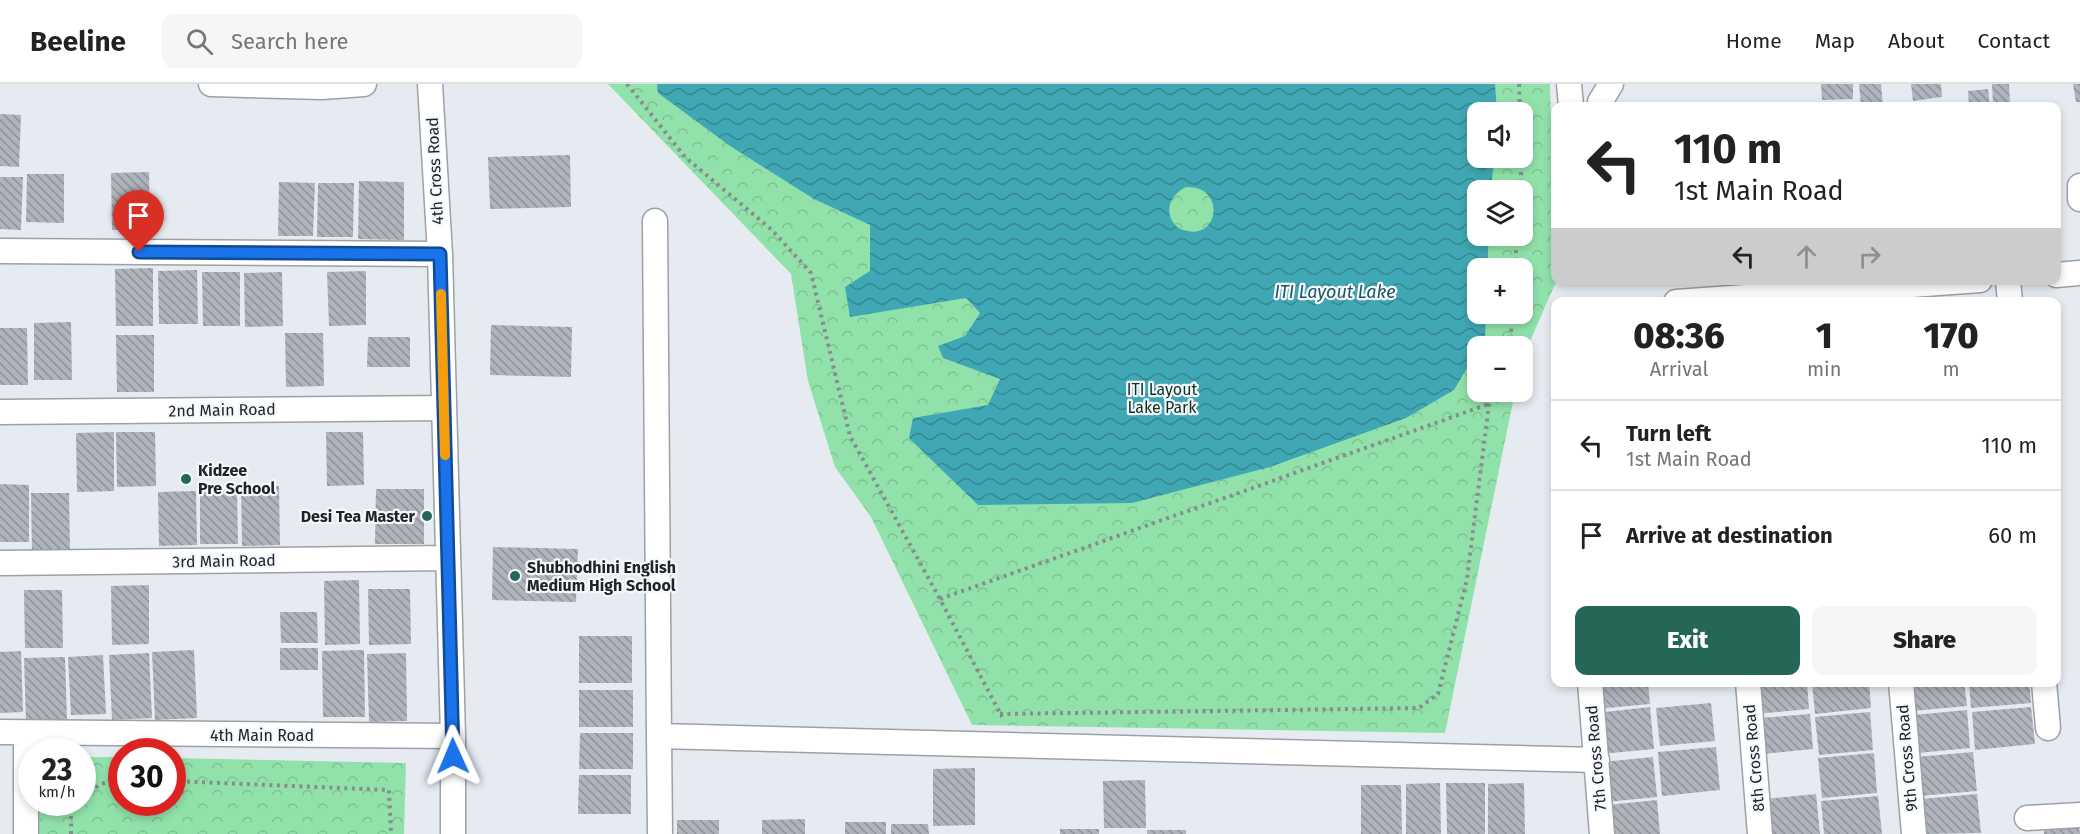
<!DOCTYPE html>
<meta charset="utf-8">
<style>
:root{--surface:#fff;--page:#f6f6f6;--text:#222;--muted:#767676;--line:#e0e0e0;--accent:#256757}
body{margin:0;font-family:"Fira Sans",sans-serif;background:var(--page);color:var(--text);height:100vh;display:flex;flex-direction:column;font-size:22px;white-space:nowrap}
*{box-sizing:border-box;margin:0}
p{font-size:20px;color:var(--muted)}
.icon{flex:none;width:33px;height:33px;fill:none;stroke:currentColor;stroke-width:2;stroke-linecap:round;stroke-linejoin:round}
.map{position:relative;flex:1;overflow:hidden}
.drawer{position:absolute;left:1551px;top:213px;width:510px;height:390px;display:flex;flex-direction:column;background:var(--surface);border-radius:12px;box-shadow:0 3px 9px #0003}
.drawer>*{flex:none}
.guide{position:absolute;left:1551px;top:18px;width:510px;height:183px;border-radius:12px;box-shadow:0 3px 9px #0003;background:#fff;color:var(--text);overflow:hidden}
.tools{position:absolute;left:1467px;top:18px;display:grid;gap:12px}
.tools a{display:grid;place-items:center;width:66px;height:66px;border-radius:12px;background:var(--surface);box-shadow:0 3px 9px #0003;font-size:30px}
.speed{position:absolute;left:18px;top:654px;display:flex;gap:12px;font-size:30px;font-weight:700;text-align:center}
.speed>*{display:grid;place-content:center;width:78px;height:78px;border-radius:50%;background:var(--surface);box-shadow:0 3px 9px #0003;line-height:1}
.speed small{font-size:15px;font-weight:400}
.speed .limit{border:9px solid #d22;background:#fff;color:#111}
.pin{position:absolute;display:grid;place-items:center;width:51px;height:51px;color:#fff;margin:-62px -26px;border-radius:50% 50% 50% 0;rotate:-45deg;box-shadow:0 0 6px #0007}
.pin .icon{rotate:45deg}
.me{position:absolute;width:66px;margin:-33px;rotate:359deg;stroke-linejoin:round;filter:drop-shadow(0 0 4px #0008)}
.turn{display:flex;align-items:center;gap:21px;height:126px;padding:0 24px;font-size:27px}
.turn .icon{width:78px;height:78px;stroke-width:2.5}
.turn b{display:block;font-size:42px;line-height:51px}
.lanes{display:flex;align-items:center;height:57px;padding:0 24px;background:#0003;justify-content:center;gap:30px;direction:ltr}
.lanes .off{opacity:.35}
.eta{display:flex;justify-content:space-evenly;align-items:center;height:102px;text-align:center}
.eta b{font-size:36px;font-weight:800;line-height:42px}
.cta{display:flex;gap:12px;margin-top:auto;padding:12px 24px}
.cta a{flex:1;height:69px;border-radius:12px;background:var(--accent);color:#fff;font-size:24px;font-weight:800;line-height:69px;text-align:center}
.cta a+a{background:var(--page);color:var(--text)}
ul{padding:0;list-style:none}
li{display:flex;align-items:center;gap:18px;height:90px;padding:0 24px;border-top:2px solid var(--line)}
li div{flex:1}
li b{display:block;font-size:22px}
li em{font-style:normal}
header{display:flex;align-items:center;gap:36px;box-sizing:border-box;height:84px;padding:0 30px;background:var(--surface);border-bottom:2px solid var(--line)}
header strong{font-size:28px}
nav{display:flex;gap:33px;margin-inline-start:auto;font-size:21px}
.search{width:420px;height:54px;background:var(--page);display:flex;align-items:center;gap:15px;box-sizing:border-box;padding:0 21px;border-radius:12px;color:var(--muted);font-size:22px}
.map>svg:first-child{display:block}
</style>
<header>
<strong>Beeline</strong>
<div class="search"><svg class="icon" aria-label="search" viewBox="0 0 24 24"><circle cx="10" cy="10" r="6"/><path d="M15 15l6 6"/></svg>Search here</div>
<nav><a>Home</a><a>Map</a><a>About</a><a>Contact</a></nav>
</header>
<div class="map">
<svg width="2080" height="750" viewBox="0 0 2080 750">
<defs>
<pattern id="park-crowns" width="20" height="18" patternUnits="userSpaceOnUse" patternTransform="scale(1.5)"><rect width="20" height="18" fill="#91e2aa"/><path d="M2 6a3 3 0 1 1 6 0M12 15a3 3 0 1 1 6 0" fill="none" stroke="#7dc292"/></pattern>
<pattern id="water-waves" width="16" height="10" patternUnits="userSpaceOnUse" patternTransform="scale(1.5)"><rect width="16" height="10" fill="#40a8b4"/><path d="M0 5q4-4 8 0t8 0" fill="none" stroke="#358892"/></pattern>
<pattern id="building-back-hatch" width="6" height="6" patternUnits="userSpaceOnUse" patternTransform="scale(1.5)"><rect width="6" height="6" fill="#afb3bb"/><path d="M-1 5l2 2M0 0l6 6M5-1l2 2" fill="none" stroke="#8e9198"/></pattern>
</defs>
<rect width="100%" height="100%" fill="#e6ebf2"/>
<path fill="url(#park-crowns)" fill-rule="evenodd" d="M608 0H1550L1556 198 1523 273 1522 262H1478V308H1515L1445 649 972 641 871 433 835 383 808 297 791 190ZM1478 28H1522V74H1478ZM1478 106H1522V152H1478ZM1478 184H1522V230H1478Z
M83 673H121L122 718H172L173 674 406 679 404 750H38V719L82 718Z"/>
<path fill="url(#water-waves)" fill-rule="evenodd" d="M657 0H1495L1497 28H1478V74H1494L1491 106H1478V152H1489L1487 184H1478V230H1486L1485 254 1480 262H1478L1477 267 1454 306 1406 334 1270 383 1132 419 978 421 909 354 913 334 988 321 1000 295 943 274 938 262 965 252 980 229 966 214 850 233 845 203 870 187V141L814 115 730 62 658 9ZM1186 103C1225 101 1220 154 1188 147 1183 146 1179 145 1175 141 1163 127 1171 110 1186 103Z"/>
<path fill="url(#building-back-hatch)" d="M1821 0H1853V15L1822 16Z
M1859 0H1881L1883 22H1861Z
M1911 0H1941L1942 13 1913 17Z
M1992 0H2009L2010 20 1993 21Z
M2073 0H2080V18H2076Z
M1988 5 1990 22H1969L1968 7Z
M0 30 21 31 19 83 0 82Z
M570 71 571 123 490 125 488 73Z
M149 88 150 146H112L111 89Z
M27 90H64V139L26 138Z
M0 93H23L21 146 0 145Z
M359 97 404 98V156L358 155Z
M279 98 315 99 313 152H278Z
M318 99H354L353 153H317Z
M153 184V242H116L115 185Z
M197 186 198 240H159L158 187Z
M366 187V241L329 242 327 188Z
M202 188H240V242H203Z
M282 188 283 242 245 243 244 189Z
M71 238 72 296H34V239Z
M491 241 572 243 571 293 490 291Z
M0 244H27L28 301H0Z
M285 249H323L324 302 286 303Z
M116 251H154V308H117Z
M368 253H410V283H367Z
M114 348V407L77 408 76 349Z
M116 348H155L156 402 117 403Z
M326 348H363L364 401 327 402Z
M0 400 29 401V458H0Z
M279 402 280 461 242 462 241 403Z
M376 405H424V460H375Z
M200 406H237L238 460H200Z
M196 407 197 461 159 462 158 408Z
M31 409H69L70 468H32Z
M493 463 578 465 576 518 492 516Z
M359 496 360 560 325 561 324 497Z
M149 501V560L112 561 111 502Z
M368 505H410L411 560 369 561Z
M24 506H62L63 564H25Z
M280 528H317L318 559H281Z
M579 552H632V599H579Z
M280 564H318V586H280Z
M194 566 197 634 155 636 152 568Z
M364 566 365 633H323L322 567Z
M21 567 23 628 0 629V568Z
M149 569 152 634 112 636 109 571Z
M406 569 407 637 369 638 367 570Z
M103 571 106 630 71 631 68 573Z
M65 573 67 636 26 637 24 574Z
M1594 598H1648L1650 620 1596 625Z
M1753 598H1807L1809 625 1756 630Z
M1812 598H1869L1871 624 1815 630Z
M1910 598H1964L1967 622 1913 627Z
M1969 598H2029L2031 619 1971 624Z
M579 606H633V643H579Z
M1711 619 1715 657 1660 662 1656 624Z
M1650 623 1654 665 1600 670 1596 629Z
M2031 623 2035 660 1975 666 1972 628Z
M1967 626 1970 664 1918 669 1914 631Z
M1870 628 1873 666 1819 671 1815 633Z
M1810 630 1813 665 1763 670 1760 634Z
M580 649H633V685H579Z
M1716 663 1720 706 1662 712 1658 668Z
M1973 668 1977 707 1920 712 1916 673Z
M1874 669 1877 709 1822 714 1818 674Z
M1653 673 1657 713 1606 718 1602 678Z
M975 684V741L933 742V685Z
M579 691H631V730H578Z
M1145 696 1146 744H1104L1103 697Z
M1440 699 1441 750H1406V700Z
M1446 699H1485V750H1447Z
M1524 699 1525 750H1488V700Z
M1361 701H1401L1402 750H1361Z
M1816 710 1820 750H1768L1764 715Z
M1977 710 1981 749 1924 750 1921 715Z
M1878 712 1882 750H1824L1821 717Z
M1657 716 1660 750H1610L1607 721Z
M805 735V750H762V736Z
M677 736H719V750H677Z
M845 738H886V750H845Z
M891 740H928L929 750H891Z
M2079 743 2080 750H2044V745Z
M1060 745H1099V750H1060Z
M1147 746H1186V750H1147Z"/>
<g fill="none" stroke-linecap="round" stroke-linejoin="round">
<defs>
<path id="street" d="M211 0 322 3 364 0
M430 0 440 170 453 652V750
M1569 0 1571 22
M1600 18 1611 0
M2080 102V115
M655 137 659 652
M0 167 440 170
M2056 191 2080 189
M2008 196 2010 218
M1676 218 1980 196
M0 328 444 324
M0 479 447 474
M1590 598 1602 750
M1748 598 1760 750
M1901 598 1914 750
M2044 598 2048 644
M0 648 453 652
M26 649V750
M2027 734 2080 731
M660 750 659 652 1597 676"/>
</defs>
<use href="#street" stroke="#9ca0a7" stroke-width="27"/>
<path stroke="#888c90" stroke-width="4" stroke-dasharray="3 4.5" stroke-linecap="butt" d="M627 0 685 73 772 146 811 189 850 352 940 515 1002 633
M1519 0 1520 28
M1520 106 1522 74
M1515 184 1517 152
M1507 262 1511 249 1512 230
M940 515 1489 320
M1000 630 1419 624 1438 610 1467 495 1489 320 1493 308
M172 697 389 706 391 750
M82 710 114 694 122 695
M71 750V718"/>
<use href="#street" stroke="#fff" stroke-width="24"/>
</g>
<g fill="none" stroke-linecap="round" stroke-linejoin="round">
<defs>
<path id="route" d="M139 168 440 170 453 672"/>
</defs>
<use href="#route" stroke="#114b97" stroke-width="15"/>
<use href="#route" stroke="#1a73e8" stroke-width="10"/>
<path stroke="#f59e0b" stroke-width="10" d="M441 210 445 371"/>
</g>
<g fill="#256757" stroke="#f4f8fe" stroke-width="2">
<circle cx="186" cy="395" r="6"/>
<circle cx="427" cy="432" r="6"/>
<circle cx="515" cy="492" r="6"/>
</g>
<g text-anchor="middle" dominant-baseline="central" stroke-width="4.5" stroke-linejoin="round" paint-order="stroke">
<g font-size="16" fill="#212325" stroke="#f4f8fe">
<text transform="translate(435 87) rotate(-93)">4th Cross Road</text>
<text transform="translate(222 326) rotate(-1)">2nd Main Road</text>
<text transform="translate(224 477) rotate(-1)">3rd Main Road</text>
<text x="262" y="651">4th Main Road</text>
<text transform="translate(1596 674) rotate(-95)">7th Cross Road</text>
<text transform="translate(1754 674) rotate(-95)">8th Cross Road</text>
<text transform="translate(1907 674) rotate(-95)">9th Cross Road</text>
</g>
<g font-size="16" fill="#0c321b" stroke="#f4f8fe">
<text x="1162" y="305">ITI Layout<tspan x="1162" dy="18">Lake Park</tspan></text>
</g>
<g font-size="16" font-weight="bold" fill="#212325" stroke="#f4f8fe" text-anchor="start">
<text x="198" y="386">Kidzee<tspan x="198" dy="18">Pre School</tspan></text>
<text x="415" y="432" text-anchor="end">Desi Tea Master</text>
<text x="527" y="483">Shubhodhini English<tspan x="527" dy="18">Medium High School</tspan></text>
</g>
<g font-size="18" font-style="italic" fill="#1c565d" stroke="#f4f8fe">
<text x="1335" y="208">ITI Layout Lake</text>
</g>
</g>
</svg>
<div class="tools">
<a><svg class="icon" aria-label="sound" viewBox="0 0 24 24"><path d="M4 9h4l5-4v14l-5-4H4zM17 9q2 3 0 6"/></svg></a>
<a><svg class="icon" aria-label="layers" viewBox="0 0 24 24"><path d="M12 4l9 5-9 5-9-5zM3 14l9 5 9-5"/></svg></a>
<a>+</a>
<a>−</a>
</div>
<div class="speed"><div>23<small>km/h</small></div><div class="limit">30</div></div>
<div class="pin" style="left:139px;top:168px;background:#d93025"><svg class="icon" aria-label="arrive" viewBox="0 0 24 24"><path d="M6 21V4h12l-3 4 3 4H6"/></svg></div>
<svg class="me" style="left:453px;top:672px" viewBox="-20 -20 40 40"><path d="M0-17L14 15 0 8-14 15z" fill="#1a73e8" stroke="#fff" stroke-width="4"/></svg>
<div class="guide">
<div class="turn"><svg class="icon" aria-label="left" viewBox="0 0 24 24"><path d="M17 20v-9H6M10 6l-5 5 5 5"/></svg><div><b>110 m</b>1st Main Road</div></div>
<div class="lanes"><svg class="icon" aria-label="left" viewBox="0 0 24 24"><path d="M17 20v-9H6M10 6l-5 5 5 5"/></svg><svg class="icon off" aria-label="ahead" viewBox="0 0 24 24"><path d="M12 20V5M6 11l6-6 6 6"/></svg><svg class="icon off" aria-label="right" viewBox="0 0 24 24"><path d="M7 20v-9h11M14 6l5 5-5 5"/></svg></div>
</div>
<section class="drawer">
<div class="eta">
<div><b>08:36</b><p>Arrival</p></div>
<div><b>1</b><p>min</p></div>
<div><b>170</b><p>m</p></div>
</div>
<ul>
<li><svg class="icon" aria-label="left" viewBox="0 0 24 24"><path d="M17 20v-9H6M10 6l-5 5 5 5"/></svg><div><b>Turn left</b><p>1st Main Road</p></div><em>110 m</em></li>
<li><svg class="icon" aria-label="arrive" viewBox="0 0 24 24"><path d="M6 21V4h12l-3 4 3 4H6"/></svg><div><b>Arrive at destination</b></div><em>60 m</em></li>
</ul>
<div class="cta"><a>Exit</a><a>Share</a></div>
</section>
</div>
